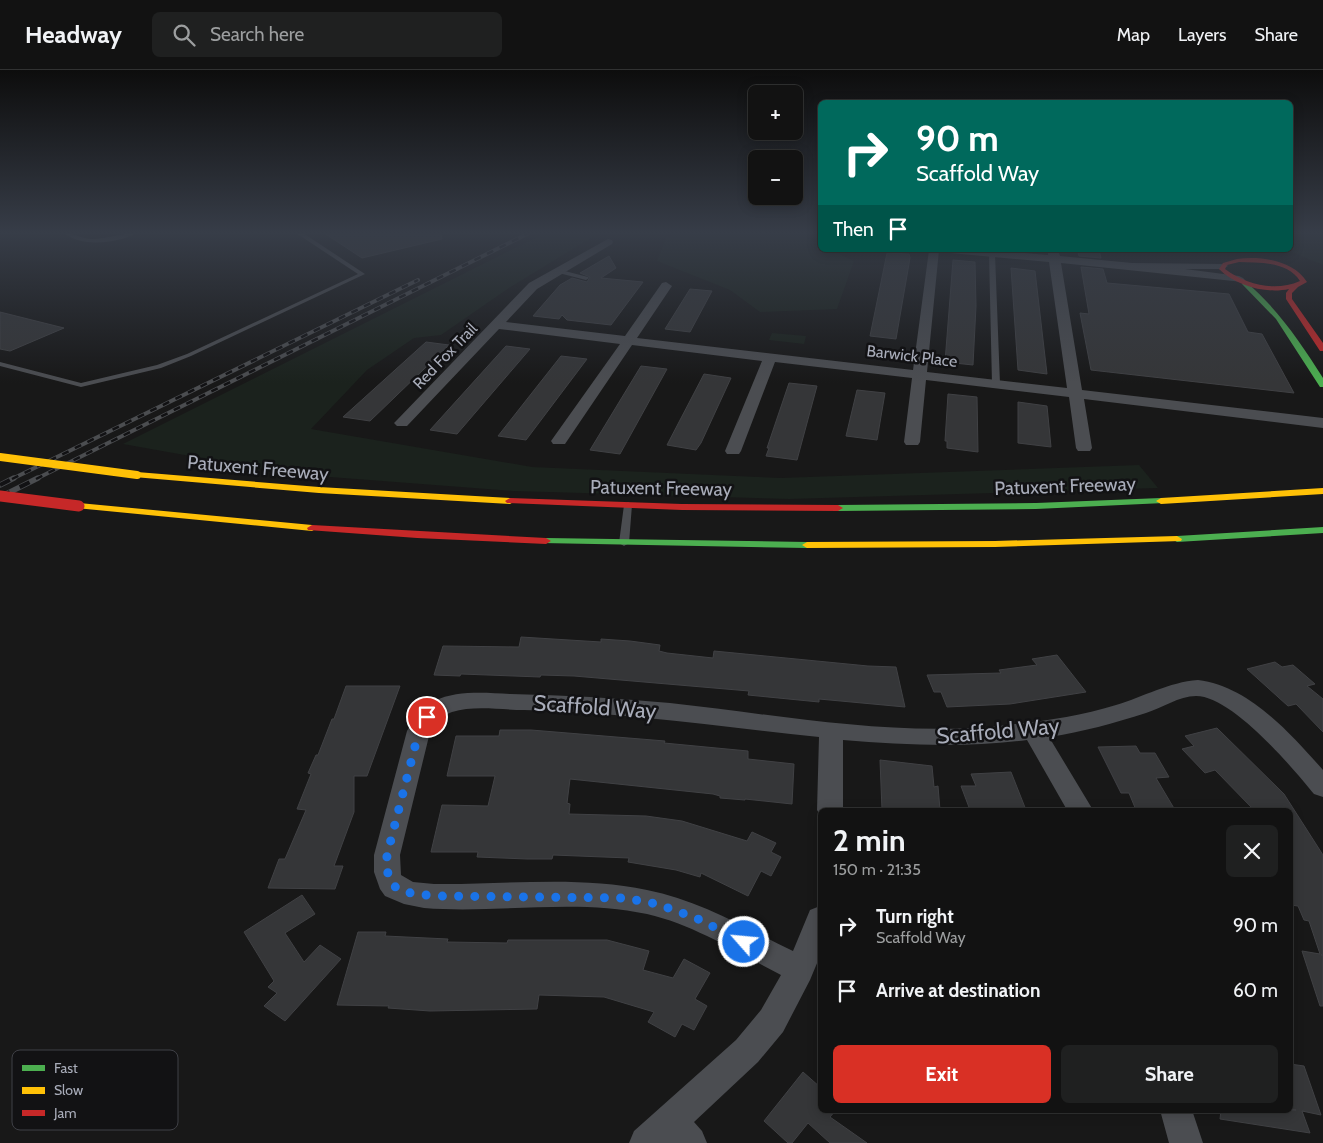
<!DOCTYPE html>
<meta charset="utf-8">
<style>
:root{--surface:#121212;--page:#1f2020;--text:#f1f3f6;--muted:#9c9e9f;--line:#313232;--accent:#d93025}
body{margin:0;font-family:Cabin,sans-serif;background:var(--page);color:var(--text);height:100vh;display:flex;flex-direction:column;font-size:19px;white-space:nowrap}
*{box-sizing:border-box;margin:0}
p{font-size:16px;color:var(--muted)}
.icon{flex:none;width:28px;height:28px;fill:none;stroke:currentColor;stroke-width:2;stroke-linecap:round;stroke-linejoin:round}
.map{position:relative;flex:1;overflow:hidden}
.panel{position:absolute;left:818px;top:738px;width:475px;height:305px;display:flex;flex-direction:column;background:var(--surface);border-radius:8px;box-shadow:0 2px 12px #0003,0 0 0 1px var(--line)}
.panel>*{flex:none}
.guide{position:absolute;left:818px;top:30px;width:475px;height:152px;border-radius:8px;box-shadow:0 2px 12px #0003,0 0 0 1px var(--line);background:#00695c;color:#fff;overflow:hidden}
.fabs{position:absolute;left:748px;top:15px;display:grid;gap:10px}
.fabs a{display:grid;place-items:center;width:55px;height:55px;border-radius:8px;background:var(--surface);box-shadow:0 2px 12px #0003,0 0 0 1px var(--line);font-size:25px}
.pin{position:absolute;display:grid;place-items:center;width:42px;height:42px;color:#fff;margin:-21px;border:2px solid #fff;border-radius:50%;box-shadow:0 1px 5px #0007}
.me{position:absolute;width:55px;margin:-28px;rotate:297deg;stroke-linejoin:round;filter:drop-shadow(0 0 4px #0008)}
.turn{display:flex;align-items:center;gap:18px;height:105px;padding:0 15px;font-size:22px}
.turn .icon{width:65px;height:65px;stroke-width:2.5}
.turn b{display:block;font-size:35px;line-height:42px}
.then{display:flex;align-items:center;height:48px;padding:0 15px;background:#0003;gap:10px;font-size:19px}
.round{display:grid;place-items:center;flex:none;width:52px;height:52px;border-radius:8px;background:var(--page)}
.summary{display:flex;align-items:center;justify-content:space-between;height:85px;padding:0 15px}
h1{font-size:30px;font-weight:800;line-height:38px}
.cta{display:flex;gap:10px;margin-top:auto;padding:10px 15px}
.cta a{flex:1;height:58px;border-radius:8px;background:var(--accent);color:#fff;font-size:20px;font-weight:800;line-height:58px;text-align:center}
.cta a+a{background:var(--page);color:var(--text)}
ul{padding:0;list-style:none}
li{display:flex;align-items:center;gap:15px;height:65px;padding:0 15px}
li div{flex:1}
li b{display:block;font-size:19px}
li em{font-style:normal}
header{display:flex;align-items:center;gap:30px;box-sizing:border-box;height:70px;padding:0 25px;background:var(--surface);border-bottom:1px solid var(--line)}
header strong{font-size:24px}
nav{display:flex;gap:28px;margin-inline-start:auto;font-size:18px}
.search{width:350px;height:45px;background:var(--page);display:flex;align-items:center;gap:12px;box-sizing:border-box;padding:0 18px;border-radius:8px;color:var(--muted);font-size:19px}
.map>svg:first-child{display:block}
</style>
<header>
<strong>Headway</strong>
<div class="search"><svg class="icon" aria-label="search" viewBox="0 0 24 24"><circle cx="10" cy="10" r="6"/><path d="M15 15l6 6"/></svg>Search here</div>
<nav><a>Map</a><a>Layers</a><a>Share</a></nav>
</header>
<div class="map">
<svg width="1323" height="1073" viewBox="0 0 1323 1073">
<rect width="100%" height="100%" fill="#181818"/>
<path fill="#1b221d" d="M545 163H599L509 218 441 265 414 268 367 300 311 359 532 397 781 408 1139 395 1158 418 789 429 513 421 291 404 123 374Z
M681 163H811L808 168 820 174V180H831L854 191 837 239 760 242 730 220 657 191 666 168Z
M1290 163H1323V195L1287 180H1290Z
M772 263 806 266 804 274 769 270Z"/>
<path fill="#353638" stroke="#404144" d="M324 163H441L442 169 362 188Z
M1077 180H1099L1101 188 1079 186Z
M887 183 909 184 910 188 896 269 870 266Z
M609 186 616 198 601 208 643 212 611 255 567 250 562 245 559 249 533 246 560 215 572 208 587 212 590 207 580 203Z
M953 190 975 192 976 236 973 295 945 292Z
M1081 197 1103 199 1107 213 1229 224 1248 262 1262 264 1294 323 1091 300 1080 243 1089 244Z
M1011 198 1035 201 1047 304 1018 300Z
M690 219 712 221 690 262 665 259Z
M0 242 64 258 10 281 0 279Z
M426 272 449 275 370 351 343 347Z
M506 276 530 279 457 364 430 360Z
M561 286 587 289 526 370 498 366Z
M641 296 667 299 620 384 590 380Z
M704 304 731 308 701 373 696 380 667 375Z
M789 313 817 316 797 390 766 386 769 378H767Z
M857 320 885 323 877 370 846 366Z
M948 324 977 327 978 382 947 378V371H945Z
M1018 332 1047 336 1051 377 1018 373Z
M521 567 601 572V569L630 571 660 575 659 581 667 583 713 588 714 581 868 596 896 597 905 637 819 629V632L748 625 749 621 574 606 541 605 540 607 461 604 460 606 434 605 443 576 519 577Z
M1057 585 1086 622 1010 634 947 637 941 622H934L927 605 1001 603 999 600 1037 595 1032 589Z
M1275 592 1282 597 1293 595 1315 614 1307 616 1323 629V662L1296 634 1288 636 1247 599Z
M346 616H400L367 706H354V742L334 796H343L335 819 268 818 279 789H285L306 740 297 739 311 704 308 703 316 685H318L332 649H334Z
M1217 658 1284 724 1323 785V884L1321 885H1323V936H1320L1302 881 1320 884 1309 851 1304 850 1298 836 1290 835V740H1254L1215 700 1205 703 1182 679 1194 676 1185 666Z
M500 660H531L665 671 664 673 748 681V689L794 694 792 734 745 729V730L720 728V726L713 724 570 709 567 733 570 734 569 744 646 746 682 751 747 771 752 762 776 773 771 782 781 787 771 806 761 801 748 826 701 803 700 807 676 800 628 792 629 788 553 785 552 789H527L477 787 478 782H431L442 735 488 736 495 706H447L456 666H499Z
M1136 676 1140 683H1155L1169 707 1156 708 1175 740H1136L1129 723H1121L1098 677Z
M880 690 932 696 934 717 938 716 940 740H882Z
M1011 702 1026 740H970L961 716H976L971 704Z
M302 825 315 844 285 863 304 892 320 875 341 889 285 951 264 936 277 923 268 917 274 911 244 862Z
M358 862H386L385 866 448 869 447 872 507 873 508 870H607L649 881 643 900 673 908 684 889 710 903 695 929 707 936 694 960 682 954 675 967 648 952 654 942 604 927 539 925 537 939 430 941 388 938 389 936 337 935Z
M1290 994 1304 996 1321 1045 1302 1041 1310 1063 1220 1049 1221 1040H1296L1290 1039Z
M803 1002 820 1017V1040H836L830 1047 867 1073H830L808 1053 792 1073H788L764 1051Z"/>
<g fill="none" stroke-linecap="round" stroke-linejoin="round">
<path fill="#4b4d51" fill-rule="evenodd" d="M64 163C74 163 82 169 92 169 107 169 121 163 137 163 118 173 82 178 64 163Z
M296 163H303L365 204 191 286 161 298 81 317 0 296V292L81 313 157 295 187 284 358 204Z
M992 182 995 184 1000 314 996 316 992 314 989 184Z
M557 199 588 207 589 208 586 210 555 202 554 201Z
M628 432 632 435 629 473 624 476 619 473 624 435Z"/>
<path fill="#4b4d51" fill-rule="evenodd" d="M608 169 612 170 613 172 612 174 537 219 506 252 625 266 662 213 666 212 672 216 637 268 913 300 929 180H939L927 302 1067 318 1049 192 950 183 945 180H988L1048 185V180H1058L1060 186 1132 193 1226 194 1228 196 1222 199H1185L1239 206 1243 208 1245 210 1243 212 1061 193 1082 320 1323 348V358L1084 329 1092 378 1090 381H1078L1076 378 1069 327 926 310 920 372 918 375H906L904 372 912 308 775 292 741 381 739 384H727L725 381 762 291 632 275 565 374H553L551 371 620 274 499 259 407 356H397L394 353 397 350 529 213Z
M1198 610C1249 616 1291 664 1323 700V727L1314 724C1292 697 1232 626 1196 626 1179 626 1162 638 1146 643 1114 653 1083 662 1049 667L1093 740H1067L1027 670C966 678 904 675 843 670V740H820V745L817 740 819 667C721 657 623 642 524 640 502 640 474 635 452 642 442 645 436 654 430 662L400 785 401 805 413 812 434 814C505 815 577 805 647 820 699 830 746 858 793 881L810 840 820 836V886L810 910 783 962 758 992 694 1052 702 1061 707 1073H629L634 1061 736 970 761 940 781 905C738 883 695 855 647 844 573 828 498 844 424 838L404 834 385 826 380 819 374 802V785L407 661C414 649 421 637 434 631 458 620 485 623 511 624 564 625 617 628 670 633 781 645 896 668 1008 655 1044 651 1081 646 1116 635 1143 627 1169 612 1198 610Z
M1160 1040H1192L1203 1073H1169Z"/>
<path fill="#4caf50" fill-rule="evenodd" d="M1242 212H1246C1278 239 1301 273 1323 308V317H1320L1276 249 1242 214Z
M1161 428 1164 429 1166 431 1164 433 1036 439 838 441 833 438 838 435 1036 433Z
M1323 457V463L1177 472 1172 469 1177 466Z
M546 468 807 472 812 475 807 478 542 473 541 471 542 469Z"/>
<path fill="#ffc107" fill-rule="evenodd" d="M137 402 319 417 510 428 515 431 510 434 319 423 134 407 132 405Z
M1323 418V424L1161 434 1156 431 1161 428Z
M79 433 312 455 317 458 312 461 76 438 74 436Z
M1177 466 1182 469 1181 471 995 477 807 478 802 475 807 472 995 471Z"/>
<path fill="#c62828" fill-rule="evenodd" d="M1237 189C1261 186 1293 190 1307 212L1298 217 1292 223V229L1323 273V281H1320L1286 229V223L1289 219C1266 224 1236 216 1219 199L1223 193ZM1239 192C1260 193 1288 191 1300 211 1275 222 1247 215 1225 199L1227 195Z
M510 428 682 434 838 435 843 438 838 441 682 440 507 433 505 431Z
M312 455 546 468 551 471 546 474 417 468 308 460 307 458Z"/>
<defs>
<path id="rail-far1" d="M12 409 418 210
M36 409 529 163"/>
<path id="rail" d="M0 415 14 408
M0 427 38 408"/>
</defs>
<use href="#rail-far1" stroke="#4b4d50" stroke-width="4"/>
<use href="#rail" stroke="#4b4d50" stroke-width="5.5"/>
<use href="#rail-far1" stroke="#121214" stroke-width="2.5" stroke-dasharray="7" stroke-linecap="butt"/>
<use href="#rail" stroke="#121214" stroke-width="4" stroke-dasharray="11" stroke-linecap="butt"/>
<path stroke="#ffc107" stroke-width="8" d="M0 387 137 405"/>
<path stroke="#c62828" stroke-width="11" d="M0 426 79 436"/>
</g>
<linearGradient id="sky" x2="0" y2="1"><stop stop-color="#0d0d0d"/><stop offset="0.52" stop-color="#373d48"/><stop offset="1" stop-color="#373d48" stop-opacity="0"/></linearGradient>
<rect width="1323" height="313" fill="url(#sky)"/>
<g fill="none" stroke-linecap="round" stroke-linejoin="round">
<path stroke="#1a73e8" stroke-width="9" stroke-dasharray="0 16.2" d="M427 647 419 661 387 785C385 824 402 822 435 826L624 828 657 834 696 848 744 872"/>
</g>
<g text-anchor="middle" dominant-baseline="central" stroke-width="5" stroke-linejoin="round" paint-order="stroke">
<g font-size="16" fill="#a8acb9" stroke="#121214">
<text transform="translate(445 286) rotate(-46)">Red Fox Trail</text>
<text transform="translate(912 286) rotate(7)">Barwick Place</text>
</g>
<g font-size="19" fill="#a8acb9" stroke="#121214">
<text transform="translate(258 398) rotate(5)">Patuxent Freeway</text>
<text transform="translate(1065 416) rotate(-2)">Patuxent Freeway</text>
<text transform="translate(661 418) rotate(1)">Patuxent Freeway</text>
</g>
<g font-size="22" fill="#a8acb9" stroke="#121214">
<text transform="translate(595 637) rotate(4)">Scaffold Way</text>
<text transform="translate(998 661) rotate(-5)">Scaffold Way</text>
</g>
</g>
<rect x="12" y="980" width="166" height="80" rx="8" fill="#121214" stroke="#3f4046" stroke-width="1"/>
<rect x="22" y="995" width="23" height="6" fill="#4caf50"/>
<rect x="22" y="1017" width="23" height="7" fill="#ffc107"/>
<rect x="22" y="1040" width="23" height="6" fill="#c62828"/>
<g font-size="14" fill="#a8acb9">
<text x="54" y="1003">Fast</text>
<text x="54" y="1025">Slow</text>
<text x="54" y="1048">Jam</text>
</g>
</svg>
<div class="fabs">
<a>+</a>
<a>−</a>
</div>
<div class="pin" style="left:427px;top:647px;background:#d93025"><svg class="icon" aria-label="arrive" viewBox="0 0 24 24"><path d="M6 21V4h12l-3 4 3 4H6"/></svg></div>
<svg class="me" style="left:744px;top:872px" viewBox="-20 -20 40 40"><circle r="17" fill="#1a73e8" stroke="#fff" stroke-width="3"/><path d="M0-11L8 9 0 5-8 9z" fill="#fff"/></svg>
<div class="guide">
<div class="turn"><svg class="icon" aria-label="right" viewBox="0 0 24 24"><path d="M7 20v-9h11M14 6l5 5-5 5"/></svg><div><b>90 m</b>Scaffold Way</div></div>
<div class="then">Then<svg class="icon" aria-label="arrive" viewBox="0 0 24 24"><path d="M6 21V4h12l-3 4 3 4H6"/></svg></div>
</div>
<section class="panel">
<div class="summary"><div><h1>2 min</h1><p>150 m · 21:35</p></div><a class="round"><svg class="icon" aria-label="close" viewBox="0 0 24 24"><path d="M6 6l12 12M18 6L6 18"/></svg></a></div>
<ul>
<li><svg class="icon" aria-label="right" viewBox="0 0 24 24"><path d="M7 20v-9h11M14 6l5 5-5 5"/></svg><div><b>Turn right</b><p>Scaffold Way</p></div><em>90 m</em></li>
<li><svg class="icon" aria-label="arrive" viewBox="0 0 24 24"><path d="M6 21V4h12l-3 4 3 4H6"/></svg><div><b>Arrive at destination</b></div><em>60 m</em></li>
</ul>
<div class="cta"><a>Exit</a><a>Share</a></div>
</section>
</div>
